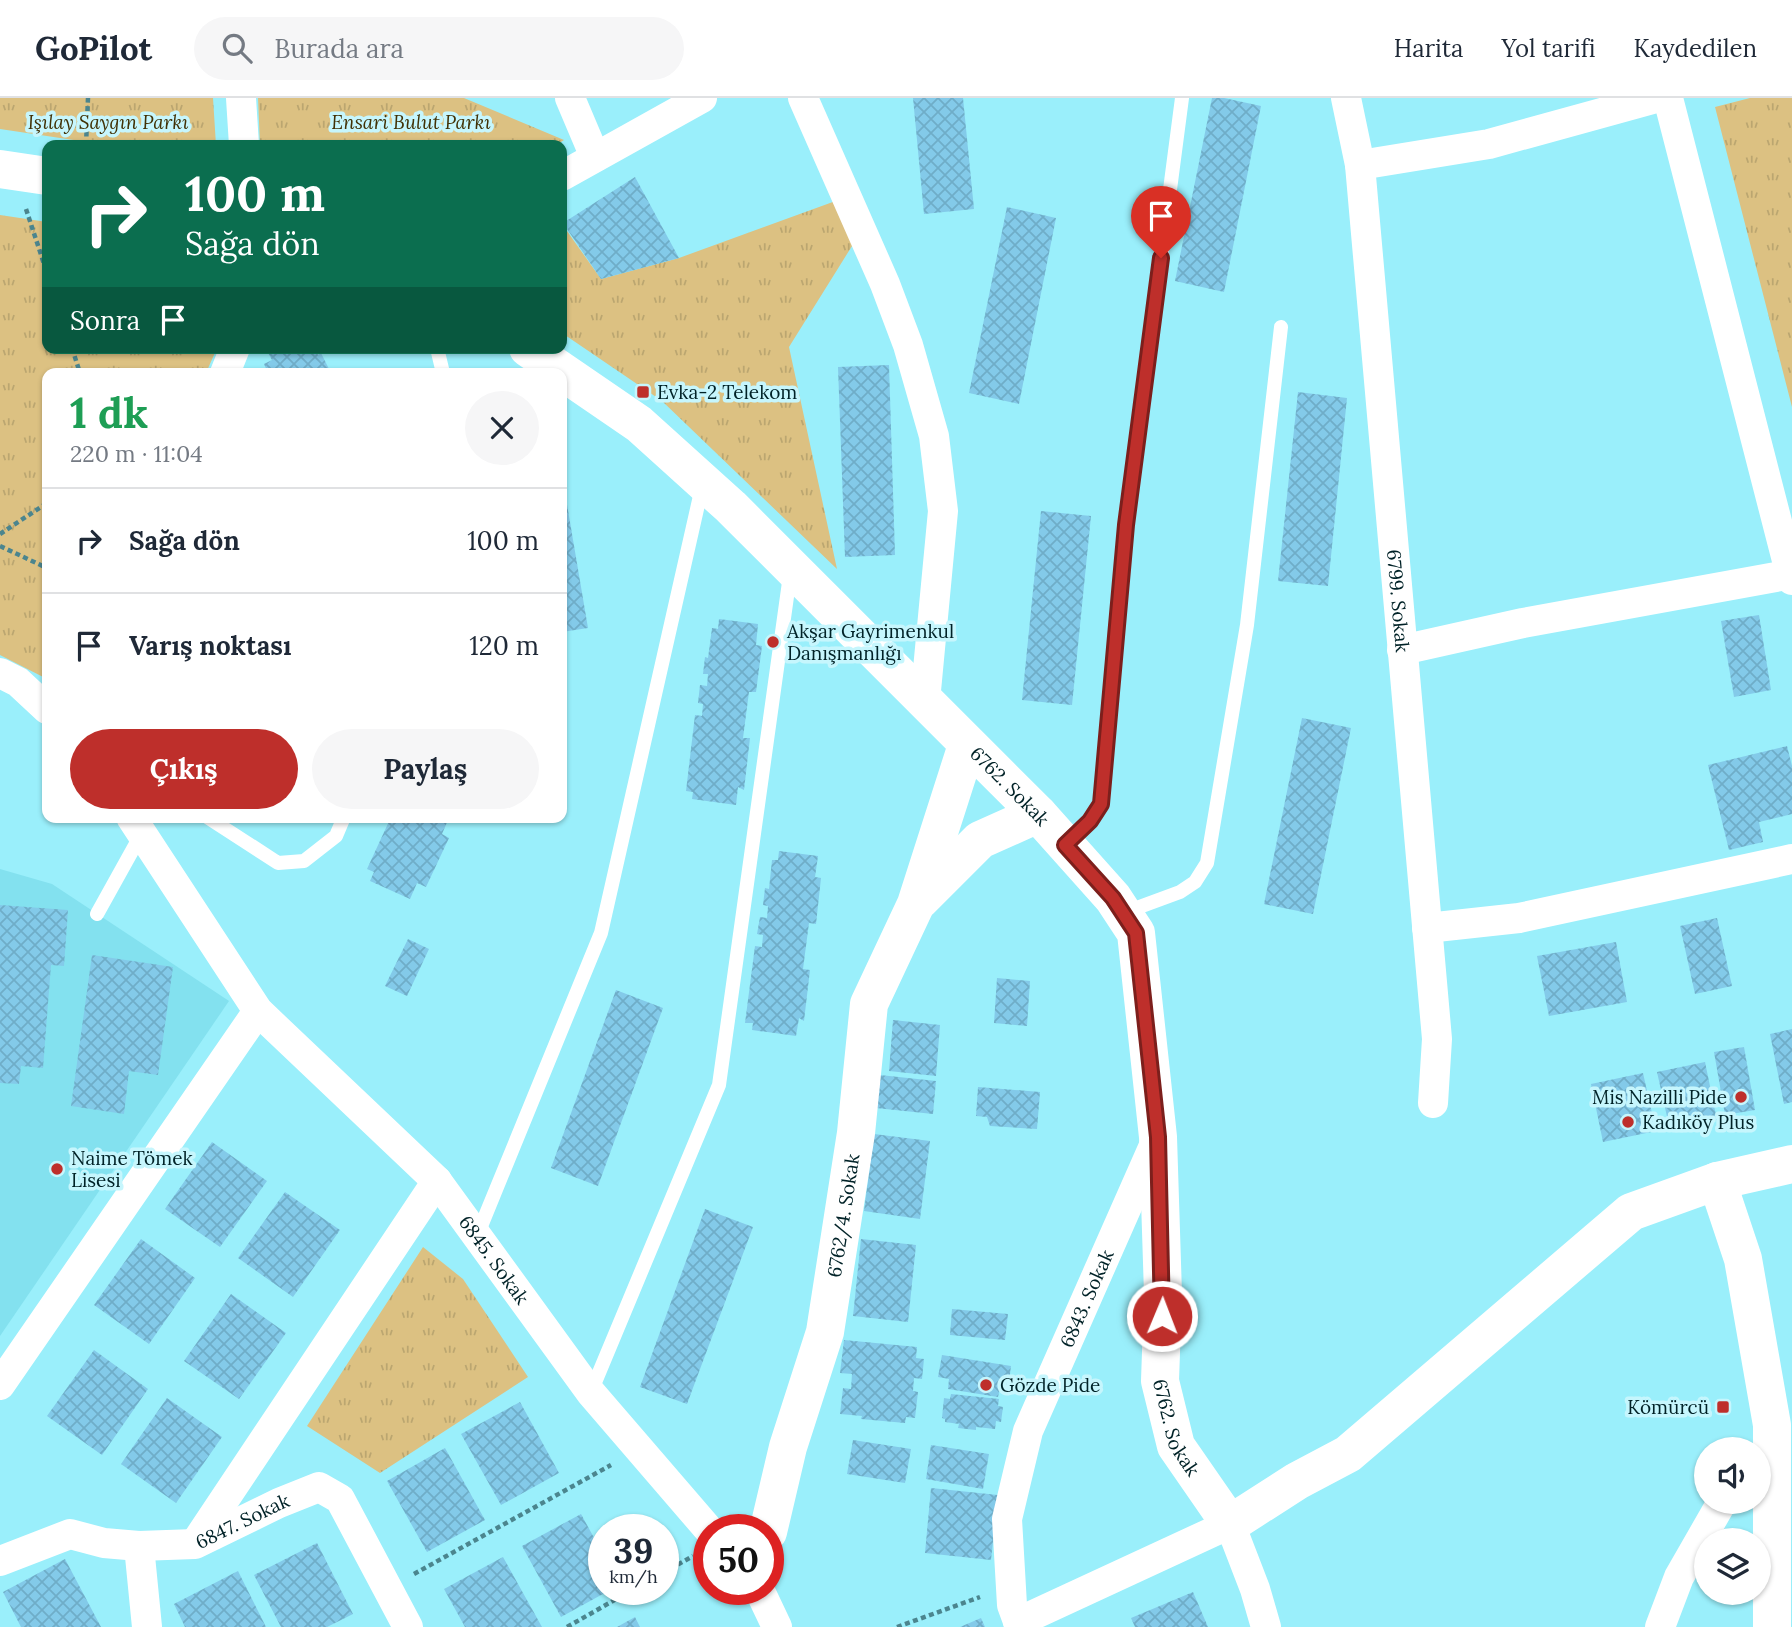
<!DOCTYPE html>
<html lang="tr">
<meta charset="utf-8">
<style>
:root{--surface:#fff;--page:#f6f6f7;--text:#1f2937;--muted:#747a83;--line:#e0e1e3;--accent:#be2f2b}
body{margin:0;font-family:Lora,serif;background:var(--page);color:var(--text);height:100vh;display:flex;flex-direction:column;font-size:26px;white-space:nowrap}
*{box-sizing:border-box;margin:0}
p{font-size:23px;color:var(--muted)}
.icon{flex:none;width:38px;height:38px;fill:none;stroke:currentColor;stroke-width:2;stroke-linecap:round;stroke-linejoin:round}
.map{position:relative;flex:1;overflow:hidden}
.drawer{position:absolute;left:42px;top:270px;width:525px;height:455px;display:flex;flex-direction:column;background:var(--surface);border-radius:14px;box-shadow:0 2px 5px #0004}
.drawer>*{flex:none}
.banner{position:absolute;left:42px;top:42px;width:525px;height:214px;border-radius:14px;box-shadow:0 2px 5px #0004;background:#0b6e4f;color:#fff;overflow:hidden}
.tools{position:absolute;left:1694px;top:1339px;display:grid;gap:14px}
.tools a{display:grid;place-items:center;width:77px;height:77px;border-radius:50%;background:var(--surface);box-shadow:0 2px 5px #0004;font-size:35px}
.speed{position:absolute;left:588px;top:1416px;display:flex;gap:14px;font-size:35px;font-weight:700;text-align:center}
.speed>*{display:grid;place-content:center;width:91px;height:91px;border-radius:50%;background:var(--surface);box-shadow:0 2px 5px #0004;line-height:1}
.speed small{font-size:18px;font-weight:400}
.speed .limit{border:10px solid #d22;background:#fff;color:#111}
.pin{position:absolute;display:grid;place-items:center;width:60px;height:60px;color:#fff;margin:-72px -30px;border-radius:50% 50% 50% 0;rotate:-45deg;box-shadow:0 0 7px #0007}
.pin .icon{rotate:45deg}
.me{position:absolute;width:77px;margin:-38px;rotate:1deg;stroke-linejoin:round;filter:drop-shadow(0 0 5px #0008)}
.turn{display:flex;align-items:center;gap:24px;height:147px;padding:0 28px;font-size:32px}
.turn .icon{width:91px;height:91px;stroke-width:2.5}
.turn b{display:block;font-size:49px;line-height:60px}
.then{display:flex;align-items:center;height:66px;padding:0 28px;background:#0003;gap:14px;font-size:26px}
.round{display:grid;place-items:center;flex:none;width:74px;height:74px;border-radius:37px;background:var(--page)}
.overview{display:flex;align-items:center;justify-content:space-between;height:119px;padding:0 28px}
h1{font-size:42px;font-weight:800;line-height:52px;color:#1e9e55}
.button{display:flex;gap:14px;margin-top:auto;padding:14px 28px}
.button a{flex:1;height:80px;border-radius:42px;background:var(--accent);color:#fff;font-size:28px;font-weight:800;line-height:80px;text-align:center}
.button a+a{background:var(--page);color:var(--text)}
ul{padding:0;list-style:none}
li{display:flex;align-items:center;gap:21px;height:105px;padding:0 28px;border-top:2px solid var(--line)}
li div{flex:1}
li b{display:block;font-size:26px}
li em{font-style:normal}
header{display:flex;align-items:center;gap:42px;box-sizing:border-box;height:98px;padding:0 35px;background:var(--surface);border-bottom:2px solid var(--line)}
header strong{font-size:33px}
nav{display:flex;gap:38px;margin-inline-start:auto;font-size:24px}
.search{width:490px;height:63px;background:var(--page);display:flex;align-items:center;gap:18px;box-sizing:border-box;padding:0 24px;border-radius:38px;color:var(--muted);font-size:26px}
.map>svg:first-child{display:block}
</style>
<header>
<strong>GoPilot</strong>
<div class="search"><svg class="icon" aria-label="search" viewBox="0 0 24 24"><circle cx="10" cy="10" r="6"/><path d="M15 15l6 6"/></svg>Burada ara</div>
<nav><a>Harita</a><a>Yol tarifi</a><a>Kaydedilen</a></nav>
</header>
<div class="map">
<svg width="1792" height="1529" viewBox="0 0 1792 1529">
<defs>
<pattern id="park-tufts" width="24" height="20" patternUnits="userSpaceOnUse" patternTransform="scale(1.75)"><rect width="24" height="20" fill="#dcc182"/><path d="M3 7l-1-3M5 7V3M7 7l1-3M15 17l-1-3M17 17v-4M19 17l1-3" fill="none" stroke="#bba670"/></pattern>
<pattern id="building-cross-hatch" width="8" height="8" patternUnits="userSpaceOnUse" patternTransform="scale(1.75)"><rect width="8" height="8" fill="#83cae9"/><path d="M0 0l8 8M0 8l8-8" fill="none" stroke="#6fadc8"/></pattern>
</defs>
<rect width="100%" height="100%" fill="#9aeffb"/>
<path fill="#83e1ef" d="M0 771 52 786 229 903 0 1238Z"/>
<path fill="url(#park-tufts)" d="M0 0H213L216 47H107L0 31Z
M258 0H464L564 42 556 47H260Z
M1750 0H1792V309L1715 9Z
M841 101 857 140 789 249 837 471 662 303 562 235V126L601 181 679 160Z
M0 117 47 124V250H217L206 275H47V581L0 557Z
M423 1149 463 1181 528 1279 380 1375 307 1328Z"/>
<path fill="url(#building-cross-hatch)" d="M913 0H963L974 111 924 116Z
M1212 0H1224L1261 8 1224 194 1175 183Z
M635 79 679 160 601 181 563 125Z
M1007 109 1056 120 1019 306 969 295Z
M279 250H315L318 257 321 255 331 275H268L264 266 272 262 268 255Z
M889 267 895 457 845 459 838 269Z
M1298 294 1347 300 1328 488 1278 483Z
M562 377 588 530 562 534Z
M1041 413 1091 418 1072 607 1022 602Z
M1759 517 1771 592 1734 599 1721 523Z
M719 521 758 526 756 547 762 548 756 594H749L743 640H750L744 692 738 689 736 707 692 701 693 694 686 693 695 617 702 618 703 606 698 605 700 587 707 588 708 576H703L705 559 708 560 712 530 718 531Z
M1302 620 1351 630 1313 816 1264 806Z
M1787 648 1792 668V716L1759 724 1763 744 1729 752 1708 667Z
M391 719H443L448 722 442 736 449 740 426 789 417 785 410 801 370 783 374 774 367 771Z
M779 753 818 758 815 779 821 780 816 826 809 825 803 871 810 872 804 923 799 920 796 938 752 932 753 925H745L755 848 762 849 763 837 757 836 760 819 767 820 768 808 763 807 765 790 769 791 772 762H778Z
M0 807 68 812 64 868 51 867 43 970 21 968 19 986 0 985Z
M1717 820 1732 888 1695 896 1680 828Z
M408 841 429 851 407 898 385 888Z
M1616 844 1627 904 1549 918 1537 858Z
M92 857 173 869 158 977 129 973 124 1016 71 1008Z
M997 880 1030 883 1027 928 994 925Z
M616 892 663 910 598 1088 551 1070Z
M893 922 940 927 936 978 889 973Z
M1792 931V1004L1784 1006 1770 936Z
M1744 949 1755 1012 1725 1017 1714 954Z
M1705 964 1717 1022 1670 1032 1657 974Z
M1643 975 1656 1033 1603 1044 1591 986Z
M880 977 936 983 933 1016 876 1010Z
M978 989 1040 994 1037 1031 990 1028 987 1019 976 1018Z
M874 1036 930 1043 920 1121 864 1113Z
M212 1044 267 1083 220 1149 165 1111Z
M285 1094 340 1132 293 1199 238 1160Z
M705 1111 753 1129 687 1306 640 1289Z
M141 1141 195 1180 149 1246 94 1207Z
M861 1141 916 1147 908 1224 853 1218Z
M231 1196 286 1235 239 1301 184 1263Z
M952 1211 1008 1216 1005 1242 950 1237Z
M844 1242 917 1249 916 1260 924 1261 922 1281 914 1280 913 1293 918 1294 915 1320 906 1319 905 1325 861 1321 862 1318 840 1316 843 1290 851 1291 852 1276 840 1275Z
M94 1252 148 1291 102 1357 47 1318Z
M942 1257 1011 1268 1008 1292 1000 1290 998 1299 948 1291 949 1281 938 1279Z
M951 1296 999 1301 998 1308 1003 1309 1001 1324 996 1323 995 1331 976 1329V1332L958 1330 959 1326 945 1324V1321L942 1320 944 1300 950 1301Z
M167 1300 222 1339 176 1405 121 1366Z
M520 1304 559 1375 501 1407 461 1336Z
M853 1342 911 1351 905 1385 847 1376Z
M931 1347 989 1356 983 1391 926 1381Z
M445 1350 485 1422 427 1454 387 1383Z
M931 1390 998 1397 991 1462 925 1455Z
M581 1416 604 1458V1491H612L561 1519 522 1448Z
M317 1445 353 1516 327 1529H281L254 1477Z
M503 1459 542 1529H465L444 1491Z
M65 1461 101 1529H21L3 1494Z
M238 1473 266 1529H185L174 1506Z
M1193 1494 1208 1529H1135L1131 1520Z
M635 1519 640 1529H617Z
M981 1520 985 1529H960Z"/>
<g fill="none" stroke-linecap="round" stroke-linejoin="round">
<path stroke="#4b858e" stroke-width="4.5" stroke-dasharray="5 3.5" stroke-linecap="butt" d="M86 47 88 0
M26 111 47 175
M72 250 80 275
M0 436 47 405
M0 448 47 470
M663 1475 693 1458
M414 1476 611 1367
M567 1529 634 1491
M897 1529 980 1499"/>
<path stroke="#fff" stroke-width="14" d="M437 250 443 275
M207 719 278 765 304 763 336 738 344 719
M1065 747 1090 723 1101 706 1126 427 1182 0
M1123 815 1180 794 1195 784 1207 765 1247 527 1281 229
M97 816 142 735
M477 1138 601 835 702 389
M591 1294 719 987 790 477"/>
<g stroke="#fff" stroke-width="30">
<path d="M241 0 244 47"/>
<path d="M570 0 595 59"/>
<path d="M803 0 885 186 908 247 934 338 943 413 925 603"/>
<path id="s1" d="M1346 0 1360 67 1437 941 1433 1005"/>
<path d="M1668 0 1792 482"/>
<path d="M1360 67 1489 46 1656 0"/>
<path d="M562 78 702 0"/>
<path d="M225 275 235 250"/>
<path d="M1402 552 1523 525 1792 476"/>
<path d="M0 575 18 584 47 611"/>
<path id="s2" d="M131 719 258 913 437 1083 591 1295 709 1432"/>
<path d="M1427 830 1519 820 1792 761"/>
<path d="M0 1287 258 913"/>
<path d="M196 1444 437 1083"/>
<path d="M139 1448 147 1529"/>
<path id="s3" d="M0 1463 70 1436 104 1445 139 1448 195 1446 279 1405 319 1389 340 1401 408 1529"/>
<path d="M759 1491 777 1529"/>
<path d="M1018 1524 1230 1426 1255 1491 1266 1529"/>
<path id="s4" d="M1020 1529 1012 1507 1007 1421 1028 1333 1156 1043"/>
<path d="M1660 1529 1679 1479 1722 1404"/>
</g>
<g stroke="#fff" stroke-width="38">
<path d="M0 71 47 78"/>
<path id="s5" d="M528 250 639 326 731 409 1038 716 1113 800 1136 835 1158 1039 1163 1196 1160 1283 1176 1348 1230 1426 1297 1383 1348 1356 1631 1114 1717 1083 1792 1066"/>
<path d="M920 802 980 742 1038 716"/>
<path d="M1717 1083 1743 1161 1772 1327V1529"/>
<path id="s6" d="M768 1434 788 1349 825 1234 856 1035 869 906 916 806 967 647"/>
</g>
</g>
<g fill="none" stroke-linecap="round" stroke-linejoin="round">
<defs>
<path id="route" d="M1161 160 1126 427 1101 706 1090 723 1065 747 1113 800 1136 835 1158 1039 1162 1218"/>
</defs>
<use href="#route" stroke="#7c1f1c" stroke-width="18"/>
<use href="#route" stroke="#be2f2b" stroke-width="12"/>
</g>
<g fill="#be2f2b" stroke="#c6f6fd" stroke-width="2.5">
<rect x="636" y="287" width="14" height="14" rx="3.5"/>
<circle cx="773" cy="544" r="7"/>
<circle cx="1741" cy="999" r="7"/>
<circle cx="1628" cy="1024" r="7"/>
<circle cx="57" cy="1071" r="7"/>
<circle cx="986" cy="1287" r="7"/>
<rect x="1716" y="1302" width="14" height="14" rx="3.5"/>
</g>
<g text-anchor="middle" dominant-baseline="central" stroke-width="7" stroke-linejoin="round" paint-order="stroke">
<g font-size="19" font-style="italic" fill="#413105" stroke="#c6f6fd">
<text x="108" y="24">Işılay Saygın Parkı</text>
<text x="411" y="24">Ensari Bulut Parkı</text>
</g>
<g font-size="19" fill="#002227" stroke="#c6f6fd" text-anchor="start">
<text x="657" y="294">Evka-2 Telekom</text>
<text x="787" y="533">Akşar Gayrimenkul<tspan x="787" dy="22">Danışmanlığı</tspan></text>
<text x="1727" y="999" text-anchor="end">Mis Nazilli Pide</text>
<text x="1642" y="1024">Kadıköy Plus</text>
<text x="71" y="1060">Naime Tömek<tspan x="71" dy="22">Lisesi</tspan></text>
<text x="1000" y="1287">Gözde Pide</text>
<text x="1709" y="1309" text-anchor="end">Kömürcü</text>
</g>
<g font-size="19" fill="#002227" stroke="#c6f6fd">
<text stroke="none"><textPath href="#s1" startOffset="506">6799. Sokak</textPath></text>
<text stroke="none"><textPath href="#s5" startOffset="653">6762. Sokak</textPath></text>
<text stroke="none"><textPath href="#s6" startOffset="326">6762/4. Sokak</textPath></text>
<text stroke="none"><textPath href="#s2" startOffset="576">6845. Sokak</textPath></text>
<text stroke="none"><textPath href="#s4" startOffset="345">6843. Sokak</textPath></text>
<text stroke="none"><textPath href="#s5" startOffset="1346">6762. Sokak</textPath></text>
<text stroke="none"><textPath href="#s3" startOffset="254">6847. Sokak</textPath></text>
</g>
</g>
</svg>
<div class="tools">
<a><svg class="icon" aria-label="sound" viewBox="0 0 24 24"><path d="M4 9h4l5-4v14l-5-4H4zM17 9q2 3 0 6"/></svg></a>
<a><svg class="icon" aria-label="layers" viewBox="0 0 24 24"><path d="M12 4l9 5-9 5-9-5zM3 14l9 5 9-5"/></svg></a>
</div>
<div class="speed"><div>39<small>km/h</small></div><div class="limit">50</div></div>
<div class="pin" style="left:1161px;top:160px;background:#d93025"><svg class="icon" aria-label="arrive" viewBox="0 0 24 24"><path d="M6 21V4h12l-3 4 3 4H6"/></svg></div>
<svg class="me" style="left:1162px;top:1218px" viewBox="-20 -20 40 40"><circle r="17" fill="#be2f2b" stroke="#fff" stroke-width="3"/><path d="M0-11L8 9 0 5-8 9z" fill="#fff"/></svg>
<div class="banner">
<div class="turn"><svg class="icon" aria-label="right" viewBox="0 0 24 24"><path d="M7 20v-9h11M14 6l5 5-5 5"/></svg><div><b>100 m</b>Sağa dön</div></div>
<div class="then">Sonra<svg class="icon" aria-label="arrive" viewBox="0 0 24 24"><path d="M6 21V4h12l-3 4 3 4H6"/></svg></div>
</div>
<section class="drawer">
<div class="overview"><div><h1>1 dk</h1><p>220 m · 11:04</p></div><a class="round"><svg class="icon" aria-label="close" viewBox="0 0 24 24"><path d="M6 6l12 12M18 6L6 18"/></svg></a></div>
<ul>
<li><svg class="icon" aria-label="right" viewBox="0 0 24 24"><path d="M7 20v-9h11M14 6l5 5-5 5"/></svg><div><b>Sağa dön</b></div><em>100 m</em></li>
<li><svg class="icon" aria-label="arrive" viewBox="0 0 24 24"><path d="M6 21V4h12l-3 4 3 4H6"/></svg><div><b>Varış noktası</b></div><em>120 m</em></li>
</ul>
<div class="button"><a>Çıkış</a><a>Paylaş</a></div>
</section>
</div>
